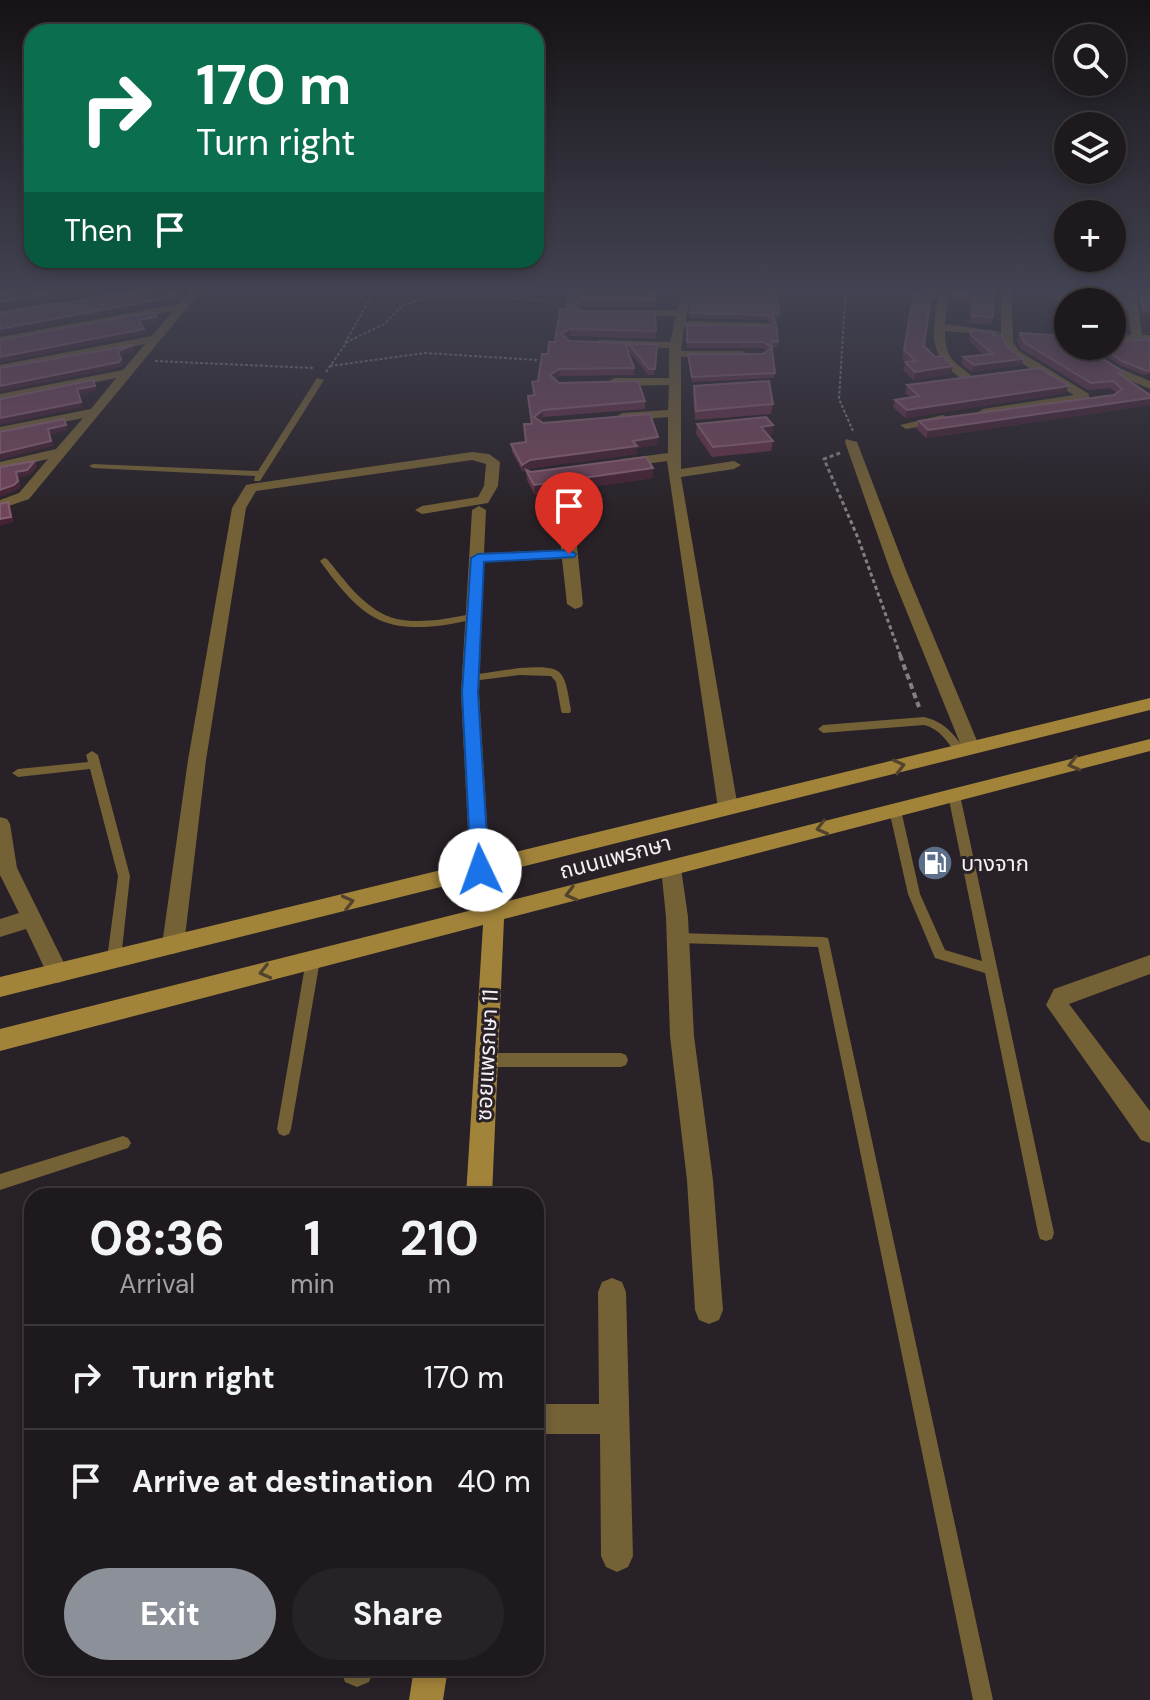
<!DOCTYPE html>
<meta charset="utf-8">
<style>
:root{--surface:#1e191d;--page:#262226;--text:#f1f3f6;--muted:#a1a0a4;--line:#3c383b;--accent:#8c9099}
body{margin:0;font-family:"DM Sans","Noto Sans Thai",sans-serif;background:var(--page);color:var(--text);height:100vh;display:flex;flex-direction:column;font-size:30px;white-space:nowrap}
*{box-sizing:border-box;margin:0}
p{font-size:26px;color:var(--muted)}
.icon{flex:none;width:44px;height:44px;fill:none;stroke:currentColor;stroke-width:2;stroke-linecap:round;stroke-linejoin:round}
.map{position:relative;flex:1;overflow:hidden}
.side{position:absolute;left:24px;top:1188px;width:520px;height:488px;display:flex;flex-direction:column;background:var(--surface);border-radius:24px;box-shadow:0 4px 12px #0003,0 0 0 2px var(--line)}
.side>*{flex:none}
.hud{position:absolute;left:24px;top:24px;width:520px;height:244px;border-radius:24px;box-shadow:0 4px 12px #0003,0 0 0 2px var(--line);background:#0b6e4f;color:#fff;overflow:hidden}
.fabs{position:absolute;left:1054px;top:24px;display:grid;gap:16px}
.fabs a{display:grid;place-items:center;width:72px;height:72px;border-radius:50%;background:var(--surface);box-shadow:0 4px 12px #0003,0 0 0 2px var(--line);font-size:40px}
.pin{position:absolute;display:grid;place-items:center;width:68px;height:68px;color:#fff;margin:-82px -34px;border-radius:50% 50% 50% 0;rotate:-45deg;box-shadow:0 0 8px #0007}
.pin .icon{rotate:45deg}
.me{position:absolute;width:88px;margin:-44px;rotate:357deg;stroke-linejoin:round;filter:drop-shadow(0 0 6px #0008)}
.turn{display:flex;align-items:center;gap:28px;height:168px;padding:0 40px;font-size:36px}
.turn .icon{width:104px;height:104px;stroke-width:2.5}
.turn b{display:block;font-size:56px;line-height:68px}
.then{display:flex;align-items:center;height:76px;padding:0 40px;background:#0003;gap:16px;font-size:30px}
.eta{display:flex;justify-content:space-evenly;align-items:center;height:136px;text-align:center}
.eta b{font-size:48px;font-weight:700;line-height:56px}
.action{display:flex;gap:16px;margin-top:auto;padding:16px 40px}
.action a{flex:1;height:92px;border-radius:48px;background:var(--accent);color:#fff;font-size:32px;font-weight:700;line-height:92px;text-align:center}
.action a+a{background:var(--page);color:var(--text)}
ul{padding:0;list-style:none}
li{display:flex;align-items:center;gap:24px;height:104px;padding:0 40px;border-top:2px solid var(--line)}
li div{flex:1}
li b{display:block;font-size:30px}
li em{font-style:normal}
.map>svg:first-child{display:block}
</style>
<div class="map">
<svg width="1150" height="1700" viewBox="0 0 1150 1700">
<rect width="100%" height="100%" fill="#282127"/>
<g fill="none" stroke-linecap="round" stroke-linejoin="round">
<path stroke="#857f84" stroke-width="2" stroke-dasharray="3 2" stroke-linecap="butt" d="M846 286 839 399 853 431
M345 343 377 286
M155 361 314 368
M330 366 425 353 538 360
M326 372 347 342 384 324 403 305 421 299 451 296 546 300"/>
<path stroke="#857f84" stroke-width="3" stroke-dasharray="4 3" stroke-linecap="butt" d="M840 453 824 459 858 538 901 657"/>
<path stroke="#857f84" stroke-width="4" stroke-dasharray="6 4" stroke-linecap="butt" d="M900 655 919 707"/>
<path fill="#746136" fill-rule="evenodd" d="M317 378 324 380 260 481H254L255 476 93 468 89 466 93 464 258 471Z
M324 558 327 559C342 577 356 597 376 610 404 629 445 619 476 613L481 616 479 618C446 626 401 635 370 615 350 602 334 580 320 561Z
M519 668C564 665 564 668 571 710L570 713H562L561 710 556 682 551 676 519 675 472 681 467 678 472 675Z
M924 717C944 722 952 732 964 748L965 751 964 754H956C947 741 940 729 924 725L823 733 818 729 823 725Z
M92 751 98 755 130 876 121 959 119 963 114 965 109 963 107 959 118 876 90 769 18 777 12 773 18 769 88 762 86 755Z
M954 791 960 795 1054 1233 1052 1239 1046 1241 1040 1239 1038 1233 985 973 935 958 908 894 889 810 895 806 901 810 920 894 945 950 982 961 948 795Z
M677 933 823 937 828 938 829 942 993 1700H973L818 947 677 943 672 942 671 938 672 934Z
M313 954 318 956 320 960 291 1129 289 1134 284 1136 279 1134 277 1129 306 960 308 956Z
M486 1053H621L626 1055 628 1060 626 1065 621 1067H486L481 1065 479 1060 481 1055Z
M123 1136 128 1138 131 1143 128 1148 0 1190V1174Z"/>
<path fill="#746136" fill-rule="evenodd" d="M195 286H205L29 499 0 509V500L19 493 48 459 0 470V462L56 449 83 418 0 435V427L91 409 116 378 0 402V394L123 370 145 344 0 371V365L152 336 173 311 0 343V337L179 304Z
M663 286H693L691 294H766L771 297 766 300H690L686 321 766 323 771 326 766 329 684 327 681 351H742L748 354 742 357H681V469L734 461 741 465 734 469 681 477 738 808 728 815 718 808 667 461 622 467 615 463 622 459 668 453V417L622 421 616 417 622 413 668 410 669 385 614 386 608 382 614 378H669V348L599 346 593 343 599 340 670 342 676 316H628L623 313 628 310H677L682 289Z
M940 286H950L945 324 1001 332V286H1011L1013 342 1019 351 1089 394V400L979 416 977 413 983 409 1074 395C1052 381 1002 359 1001 332L996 335 945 331C945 361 954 360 974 378L964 380C923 354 934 329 940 286Z
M1057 286H1067L1068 338 1057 325Z
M1125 286H1135L1142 335H1150V341L1112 342V336L1131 335Z
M53 302 58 305 57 307 0 317V311Z
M1071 346H1085L1119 368 1150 381V389L1111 372Z
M943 415 949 419 947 422 906 429 900 425Z
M846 439 857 442 907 573 980 748 977 753H965L962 748 891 573 845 442Z
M472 452 489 454 500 462 498 486 488 503 422 514 415 510 422 506 478 497 484 486 486 464 472 460 256 491 246 508 206 760 184 945 181 951 173 954 165 951 162 945 188 760 232 508 246 485 251 484Z
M565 494 572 498 583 604 581 607 575 609 567 604 562 559 484 562 479 693 490 870 487 876H473L470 870 461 693 472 510 479 506 486 510 484 553 561 550 558 498Z
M0 817 7 819 10 824 17 868 69 973 66 980 58 983 50 980 26 929 0 937V919L19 913 0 875Z
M671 860 678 862 681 868 688 917 694 1036 713 1180 723 1310 719 1320 709 1324 699 1320 695 1310 687 1180 670 1036 666 917 661 868 664 862Z
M1150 955V974L1069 1004 1150 1111V1143L1141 1140 1046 1005 1054 989Z
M612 1278 622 1282 626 1292 633 1556 628 1567 617 1572 606 1567 601 1556 600 1434H536V1404H599L598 1292 602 1282Z
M340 1668H374V1670L369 1682 357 1687 345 1682Z"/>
<path fill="#a1833a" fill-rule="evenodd" d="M1150 698V710L0 997V977Z
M1150 739V751L504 919 492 1196H466L483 925 0 1051V1029Z
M414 1668H448L443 1700H409Z"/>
</g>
<path fill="#633148" d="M695 286H780L779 291H776L779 313 778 318H774L778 342 777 347H772L775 373 774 378 692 382 688 360V354H763L767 351 762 348H687V325L767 326 771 324 766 320 690 318V313L767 298 771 294 766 291H695Z
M914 286H938L935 301 930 300 924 346 951 374 913 380 903 370 906 362 902 358Z
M952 286H994L993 317 991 325 970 323 971 304 951 302Z
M1078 286H1125L1127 308 1125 313 1112 312V302L1080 300Z
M1136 286H1150V315L1142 314Z
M577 290 655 300 654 307 582 306 579 309 582 311 656 331V339L570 336 566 338 570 341 634 368V375L559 376 555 379 559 383 645 401V409L543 417 539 421 543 423 657 445 637 448V454L531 468 527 470 531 472 653 478 535 495 527 480 526 470 523 472 512 452 511 444 525 442 524 424H531L528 396H533L532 382 538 381 548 354 555 342 567 309Z
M971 330 993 336 1007 346 1023 359 1021 365 972 372 961 364 963 357 984 355 969 341Z
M1020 333 1122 376 1150 405 926 438 917 429 919 421 1114 395 1116 393 1110 388 1088 390 1021 349 1017 340Z
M1150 339V374L1144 375 1120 365 1093 348 1094 346H1112Z
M629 344H657L654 375H648L628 350Z
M907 385 1065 393 905 418 893 407 895 400 910 397 905 393Z
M694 386 773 404 771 414 695 420 693 395Z
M697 424 773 425 772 435 768 436 773 441 771 451 712 457 696 434Z"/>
<path fill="#452233" d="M103 286H135L0 308V302Z
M182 286H188L189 288 176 294 174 289Z
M176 296 177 301 0 335V329Z
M582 299V306L574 313V306Z
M156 317 157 322 141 325 139 320Z
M144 329 145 334 0 363V357Z
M570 329V336L561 341V334Z
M134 345 135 351 119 356 118 351Z
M121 359 123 365 121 367 0 392V386Z
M1023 359 1021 365 972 372 974 365Z
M953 366 951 374 913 380 915 372Z
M559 369V376L550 382V375Z
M95 386 97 391 79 395 77 389Z
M1069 386 1065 393 905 418 907 410Z
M1150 398V405L926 438 928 430Z
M81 402 83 407 0 425V418Z
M543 410V417L534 425V417Z
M66 425 68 430 50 435 54 446 0 460V453L48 429Z
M773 425 772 435 759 437 761 427Z
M658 437 657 445 637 448V454L531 468 523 472 522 465 530 460Z
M35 461 37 467 30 475 19 478 21 486 17 490 0 497V490L16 472Z
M653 468V478L535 495 534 485Z
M8 502 11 508 14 522 0 526V519Z"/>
<path fill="#73465b" stroke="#876073" stroke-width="2" d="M26 286H103L0 302V291Z
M162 286H182L174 289 176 296 0 329V314Z
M577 286H654L655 300 582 299 574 306 582 311 655 312 656 331 570 329 561 334 570 341 625 343 634 368 559 369 550 375 559 383 638 381 645 401 543 410 534 417 543 423 650 414 658 437 633 441 637 446 530 460 522 465 511 444 526 442 524 424H532L528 396 535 395 532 382 538 381 542 354H548L549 342H555L560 309H567L569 290H577Z
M695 286H780H775L779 313H773L777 330 778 342 771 341 775 373 692 377 688 354H763L772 347 763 342H687V325L767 326 775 322 767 315 690 313 693 298H767L775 291 767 286Z
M915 286H938L937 293H932L931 296 924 346 935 357 943 356 953 366 915 372 905 362 916 361 904 350Z
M954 286H994L993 317 972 316 974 297 953 295Z
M1080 286H1125L1127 308 1112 307V302H1107L1105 298 1082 296Z
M1138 286H1150V310H1144Z
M153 312 156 317 139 320 144 329 0 357V340Z
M971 330 993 332V336L1001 335 1007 346 1023 359 974 365 963 357 993 354 971 335Z
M1020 333 1064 336 1068 339V346H1080L1124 372 1118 373 1150 395V398L928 430 919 421 1114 395 1122 389 1113 381 1091 383 1024 342Z
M1150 339V370L1147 371 1122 361 1100 346H1112V342Z
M629 344H657L655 369H649Z
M134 345 118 351 121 359 119 362 0 386V368Z
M1040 368 1069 386 907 410 895 400 919 396 907 385Z
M93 380 95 386 77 389 81 402 0 418V399Z
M769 381 773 404 696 411 694 386Z
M766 417 773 425 761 427 773 441 713 447 697 424Z
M64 419 66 425 48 429 51 441 0 453V432Z
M646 457 653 468 534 485 526 470 531 472Z
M35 461 27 470 16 472 18 481 14 485 0 490V467Z
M8 502 11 517 0 519V504Z"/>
<defs><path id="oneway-chevron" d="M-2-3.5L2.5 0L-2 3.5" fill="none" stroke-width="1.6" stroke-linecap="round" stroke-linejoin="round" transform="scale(2)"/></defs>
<g stroke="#52432e">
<use href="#oneway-chevron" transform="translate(1074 764) rotate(166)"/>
<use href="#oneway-chevron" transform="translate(899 766) rotate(-14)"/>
<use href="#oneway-chevron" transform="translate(822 828) rotate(166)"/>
<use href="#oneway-chevron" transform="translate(571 894) rotate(165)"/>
<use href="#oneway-chevron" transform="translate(348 902) rotate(-14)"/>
<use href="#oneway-chevron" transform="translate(265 972) rotate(166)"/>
</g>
<linearGradient id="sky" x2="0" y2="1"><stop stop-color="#161215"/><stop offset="0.55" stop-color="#424352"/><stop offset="1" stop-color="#424352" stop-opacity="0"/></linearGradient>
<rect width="1150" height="524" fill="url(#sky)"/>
<path fill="#1a73e8" stroke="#114b97" stroke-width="2" d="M569 550 576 554 574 557 484 562 478 693 489 870 480 877 471 870 462 693 471 558 478 554Z"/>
<defs>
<symbol id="fuel-disc" viewBox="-11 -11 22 22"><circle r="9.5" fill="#5c6f8a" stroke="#282127"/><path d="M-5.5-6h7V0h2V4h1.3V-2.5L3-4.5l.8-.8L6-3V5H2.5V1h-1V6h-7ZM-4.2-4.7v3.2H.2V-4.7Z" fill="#fff"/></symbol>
</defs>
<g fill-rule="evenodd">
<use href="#fuel-disc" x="915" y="843" width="40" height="40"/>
</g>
<g text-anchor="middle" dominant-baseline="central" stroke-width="6" stroke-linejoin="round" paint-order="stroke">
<g font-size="22" fill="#f5f0f5" stroke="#282127">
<text transform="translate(615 857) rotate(-15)">ถนนแพรกษา</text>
<text transform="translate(487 1055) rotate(-87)">ซอยแพรกษา 11</text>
</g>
<g font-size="22" fill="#f5f0f5" stroke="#282127" text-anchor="start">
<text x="961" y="863">บางจาก</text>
</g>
</g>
</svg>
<div class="fabs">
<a><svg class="icon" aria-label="search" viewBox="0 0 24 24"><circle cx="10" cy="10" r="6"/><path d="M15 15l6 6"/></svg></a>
<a><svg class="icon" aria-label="layers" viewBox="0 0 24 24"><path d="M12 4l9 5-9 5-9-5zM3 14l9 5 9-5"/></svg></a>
<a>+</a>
<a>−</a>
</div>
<div class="pin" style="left:569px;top:554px;background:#d93025"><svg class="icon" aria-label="arrive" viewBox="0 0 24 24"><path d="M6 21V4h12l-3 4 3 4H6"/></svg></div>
<svg class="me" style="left:480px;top:870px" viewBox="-20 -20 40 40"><circle r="19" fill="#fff"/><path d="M0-13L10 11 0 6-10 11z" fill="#1a73e8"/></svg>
<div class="hud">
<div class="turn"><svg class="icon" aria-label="right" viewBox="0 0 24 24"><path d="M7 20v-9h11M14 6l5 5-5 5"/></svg><div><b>170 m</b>Turn right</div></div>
<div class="then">Then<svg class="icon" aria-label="arrive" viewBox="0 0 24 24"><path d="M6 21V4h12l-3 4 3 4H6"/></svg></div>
</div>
<section class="side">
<div class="eta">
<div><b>08:36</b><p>Arrival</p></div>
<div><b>1</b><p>min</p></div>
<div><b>210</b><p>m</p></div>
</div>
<ul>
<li><svg class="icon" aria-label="right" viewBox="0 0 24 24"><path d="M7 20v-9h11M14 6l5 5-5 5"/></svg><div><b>Turn right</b></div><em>170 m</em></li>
<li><svg class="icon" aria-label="arrive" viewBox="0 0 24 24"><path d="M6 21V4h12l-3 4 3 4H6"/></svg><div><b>Arrive at destination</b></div><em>40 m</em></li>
</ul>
<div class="action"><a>Exit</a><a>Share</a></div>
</section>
</div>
